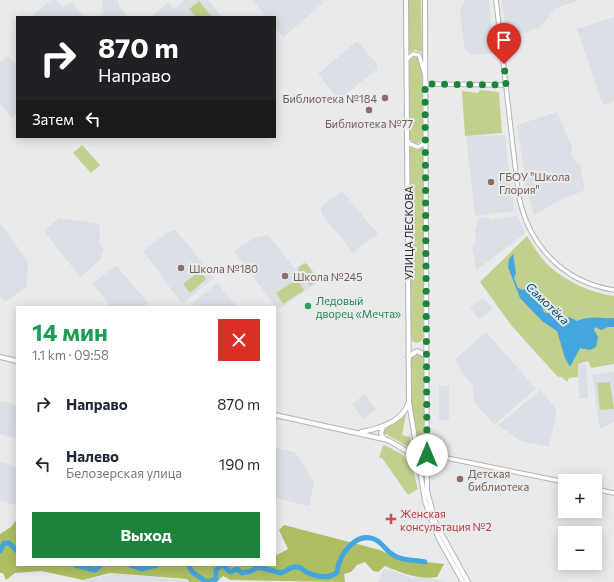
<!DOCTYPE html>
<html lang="ru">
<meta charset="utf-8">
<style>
:root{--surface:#fff;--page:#f6f6f7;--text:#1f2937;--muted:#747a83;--accent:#1c843a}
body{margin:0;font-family:Commissioner,sans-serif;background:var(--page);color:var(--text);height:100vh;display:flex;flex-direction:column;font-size:15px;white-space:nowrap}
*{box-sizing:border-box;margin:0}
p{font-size:13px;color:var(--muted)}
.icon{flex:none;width:22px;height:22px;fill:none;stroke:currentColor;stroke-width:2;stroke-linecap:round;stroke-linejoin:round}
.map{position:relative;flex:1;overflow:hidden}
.drawer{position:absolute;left:16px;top:306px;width:260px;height:260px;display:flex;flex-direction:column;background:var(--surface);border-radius:0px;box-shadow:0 2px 10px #0003}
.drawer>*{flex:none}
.hud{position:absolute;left:16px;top:16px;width:260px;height:122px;border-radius:0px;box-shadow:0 2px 10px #0003;background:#202124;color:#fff;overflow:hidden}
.fabs{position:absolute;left:558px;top:474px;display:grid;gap:8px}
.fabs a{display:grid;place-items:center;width:44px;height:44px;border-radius:0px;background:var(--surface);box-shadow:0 2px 10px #0003;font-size:20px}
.pin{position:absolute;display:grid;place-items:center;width:34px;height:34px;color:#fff;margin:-41px -17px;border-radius:50% 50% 50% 0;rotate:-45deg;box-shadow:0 0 4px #0007}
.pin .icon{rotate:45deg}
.me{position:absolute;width:44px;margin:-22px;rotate:0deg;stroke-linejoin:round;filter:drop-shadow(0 0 3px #0008)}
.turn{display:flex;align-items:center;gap:14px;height:84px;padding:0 16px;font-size:18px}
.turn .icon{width:52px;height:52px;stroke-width:2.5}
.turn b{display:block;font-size:28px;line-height:34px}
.then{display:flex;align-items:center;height:38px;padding:0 16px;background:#0003;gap:8px;font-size:15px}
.round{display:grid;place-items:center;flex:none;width:42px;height:42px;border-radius:0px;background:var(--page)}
.head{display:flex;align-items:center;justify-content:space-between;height:68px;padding:0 16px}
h1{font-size:24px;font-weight:700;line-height:30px;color:#1e9e55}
.cta{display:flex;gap:8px;margin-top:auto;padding:8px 16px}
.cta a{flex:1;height:46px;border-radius:0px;background:var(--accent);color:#fff;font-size:16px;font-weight:700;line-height:46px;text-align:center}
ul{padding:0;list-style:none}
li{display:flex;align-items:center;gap:12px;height:60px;padding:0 16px}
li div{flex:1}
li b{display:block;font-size:15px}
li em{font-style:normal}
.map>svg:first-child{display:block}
</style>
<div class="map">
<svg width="614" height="582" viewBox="0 0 614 582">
<rect width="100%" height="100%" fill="#e9eaeb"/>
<path fill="#dadfe6" d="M51 0H56L62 7 72 3 84 17H31Z
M102 0H118L119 6 128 17H98L103 13Z
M184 0H208L222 17 152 16 168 3 174 9Z
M252 0H320L323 3 284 37 275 27V17H267Z
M465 0H489L494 53 470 55 469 52H465L460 12Z
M502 0H580L556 8 540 27 507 40Z
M614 17V101L603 105 577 29Z
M357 41 377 64V69L339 100 318 74Z
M8 56 17 66V114L12 118 0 104V62Z
M557 112 572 147 571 157 580 165 585 190 560 200 534 215 528 195 517 125Z
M505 135 514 211 475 216 466 136Z
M342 191 378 234 353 253 321 213V207Z
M517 215 525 234 476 270 472 248 476 240 475 232 479 218 488 217 490 220Z
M59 218 99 224 100 237 98 241 104 249 100 260 80 277 44 231Z
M0 223 28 262 26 287 5 302 0 296Z
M176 230 214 278 182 304 143 251 166 233Z
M268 235 295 269 305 261 321 280 278 310 234 251 254 238Z
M116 265 148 303 143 307H111L95 287 93 283Z
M217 283 237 307H195L192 304Z
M483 298 493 309 479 319 470 307Z
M486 332 536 389 494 425 474 402 473 386 462 373 455 359Z
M578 364H586L588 398 579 399Z
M614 372V422L600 429 592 375Z
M439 386H449V420H439Z
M540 390 557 410 549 447 521 441 498 425Z
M365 394 376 409 363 419 352 404Z
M0 401 14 404 17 408 15 438 0 434Z
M275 448 295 452 312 479 314 482 309 506 275 498Z
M0 462 12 465 17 470V505L0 501Z
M383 569H389L411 578H429L448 582H378Z
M114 574 186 580 187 582H78Z"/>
<path fill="#c2d08e" d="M409 0H421L422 52 415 50 409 52Z
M199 1 212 17H196L189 9Z
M413 56 419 57 422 73 423 140 417 144 413 143 410 139 409 61Z
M480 90 499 92 502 133 465 136 462 91 478 93Z
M82 145 100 165 91 173 73 153Z
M410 147 417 149 423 147V338C422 342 417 344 413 342L411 337Z
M527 236C533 245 539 256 547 264 563 280 591 293 614 296V364L591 368 588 361 578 364V377L569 378 567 382 563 378 557 376 511 325 480 282Z
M303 264H307L316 278V281L311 285 308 284 298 271 299 267Z
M200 271 206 279 190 293 183 284Z
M297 279 304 290 283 304 276 293Z
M414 353 422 354 424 357V451L419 452C409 423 411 387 411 356Z
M610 382 614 409 600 410 597 383Z
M406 414 402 435 410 437 412 449 384 433V430Z
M383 445C409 455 412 464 418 489L408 495 382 458H379Z"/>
<path fill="#adbf62" d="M17 519V565H275V556L288 549 279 530 284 525 380 550 399 559 444 564 437 577C418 580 402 573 385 566L378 572 373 571 365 562 357 565 351 572 344 574 345 582 230 580 223 576 217 582H189L187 579 110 573 83 580 42 571 15 573 6 580 3 573H0V534L11 527Z"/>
<path fill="#45a5dd" d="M513 254 516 273 514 278 518 288 523 290 528 287 533 288 536 293 535 298 542 306 544 312 557 316 561 320 569 317 577 321C591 315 599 319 614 318V327H608L601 330 595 327 594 330 598 337 596 347 590 350 580 348 570 367 565 358 557 331 542 321 520 298 508 267 509 259Z"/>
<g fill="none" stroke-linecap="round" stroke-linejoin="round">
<path stroke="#45a5dd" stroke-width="5" d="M0 551 4 543H9L17 551
M75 565 95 570 101 565
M130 565 141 569 157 565
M189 565 192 572 207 582 216 579V570L221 565
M223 565 230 572 237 569 242 573 251 571 258 567 281 573C287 572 290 565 298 567 301 567 303 570 306 572 315 576 330 580 337 572 339 555 355 532 374 539 383 542 386 553 397 557 406 561 416 560 425 562"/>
<defs>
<path id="tertiary" d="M496 0 518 191C526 242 561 282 614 290
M406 60 413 54 419 55 425 75
M425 84 506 85
M408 141 410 144 418 147 422 145 426 139
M427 454 565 482
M595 489 614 493"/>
<path id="secondary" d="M406 0 409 402 425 501 438 537 463 582
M425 0 427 491 436 524 468 582
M0 357 17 361
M408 357 417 351 425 355
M275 415 388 440 415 456 427 455
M383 427 381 433 384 439
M361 432C378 429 402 422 408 404"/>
</defs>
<use href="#tertiary" stroke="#b2b3b4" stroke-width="5.5"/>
<use href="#secondary" stroke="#b2b3b4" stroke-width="6"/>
<use href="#tertiary" stroke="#fff" stroke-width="3.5"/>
<use href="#secondary" stroke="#fff" stroke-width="4"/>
</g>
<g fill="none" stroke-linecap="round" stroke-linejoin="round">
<path stroke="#1c843a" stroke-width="7" stroke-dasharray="0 12.6" d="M427 455 425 84 506 85 504 64"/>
</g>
<g fill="#8d6e63" stroke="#e9eaeb" stroke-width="1.5">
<circle cx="385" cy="98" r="4"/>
<circle cx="369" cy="110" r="4"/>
<circle cx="491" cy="182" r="4"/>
<circle cx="181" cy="268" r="4"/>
<circle cx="285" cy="276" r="4"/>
<circle cx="460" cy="479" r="4"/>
</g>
<circle fill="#2e9e5b" stroke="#e9eaeb" stroke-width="1.5" cx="308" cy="306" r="4"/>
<path fill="#e0444e" stroke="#e9eaeb" stroke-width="1.5" d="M389 513h4v4h4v4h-4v4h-4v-4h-4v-4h4z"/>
<g text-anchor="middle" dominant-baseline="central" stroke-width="4" stroke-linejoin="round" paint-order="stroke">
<g font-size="11" fill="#785e54" stroke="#e9eaeb" text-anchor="start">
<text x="377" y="98" text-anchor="end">Библиотека №184</text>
<text x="369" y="123" text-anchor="middle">Библиотека №77</text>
<text x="499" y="176">ГБОУ "Школа<tspan x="499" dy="13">Глория"</tspan></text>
<text x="189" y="268">Школа №180</text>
<text x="293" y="276">Школа №245</text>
<text x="468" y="473">Детская<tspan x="468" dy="13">библиотека</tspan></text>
</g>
<g font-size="11" fill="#2e2e2e" stroke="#e9eaeb">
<text transform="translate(408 233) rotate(-90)">УЛИЦА ЛЕСКОВА</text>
</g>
<g font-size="11" fill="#27864d" stroke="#e9eaeb" text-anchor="start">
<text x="316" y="300">Ледовый<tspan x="316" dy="13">дворец «Мечта»</tspan></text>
</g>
<g font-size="11" fill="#be3a42" stroke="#e9eaeb" text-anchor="start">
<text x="400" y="513">Женская<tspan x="400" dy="13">консультация №2</tspan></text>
</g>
<g font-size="12" font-style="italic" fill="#004e73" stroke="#e9eaeb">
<text transform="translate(548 303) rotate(44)">Самотёка</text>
</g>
</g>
</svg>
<div class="fabs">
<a>+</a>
<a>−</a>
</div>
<div class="pin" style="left:504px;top:64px;background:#d93025"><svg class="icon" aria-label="arrive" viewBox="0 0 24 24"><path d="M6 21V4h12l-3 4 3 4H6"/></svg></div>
<svg class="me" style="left:427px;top:455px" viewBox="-20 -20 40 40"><circle r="19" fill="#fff"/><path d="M0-13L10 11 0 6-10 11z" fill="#1c843a"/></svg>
<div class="hud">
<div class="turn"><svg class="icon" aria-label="right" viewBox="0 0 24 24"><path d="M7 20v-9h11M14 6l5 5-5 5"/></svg><div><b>870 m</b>Направо</div></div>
<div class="then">Затем<svg class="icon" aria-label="left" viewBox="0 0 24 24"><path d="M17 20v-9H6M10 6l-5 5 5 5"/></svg></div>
</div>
<section class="drawer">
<div class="head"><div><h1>14 мин</h1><p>1.1 km · 09:58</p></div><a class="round" style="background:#d93025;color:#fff"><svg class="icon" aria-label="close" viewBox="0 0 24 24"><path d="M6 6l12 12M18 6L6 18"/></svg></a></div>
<ul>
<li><svg class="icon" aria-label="right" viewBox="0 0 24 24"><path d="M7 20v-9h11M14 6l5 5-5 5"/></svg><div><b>Направо</b></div><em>870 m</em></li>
<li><svg class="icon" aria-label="left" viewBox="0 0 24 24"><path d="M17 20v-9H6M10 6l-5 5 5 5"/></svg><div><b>Налево</b><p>Белозерская улица</p></div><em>190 m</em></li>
</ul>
<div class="cta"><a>Выход</a></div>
</section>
</div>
